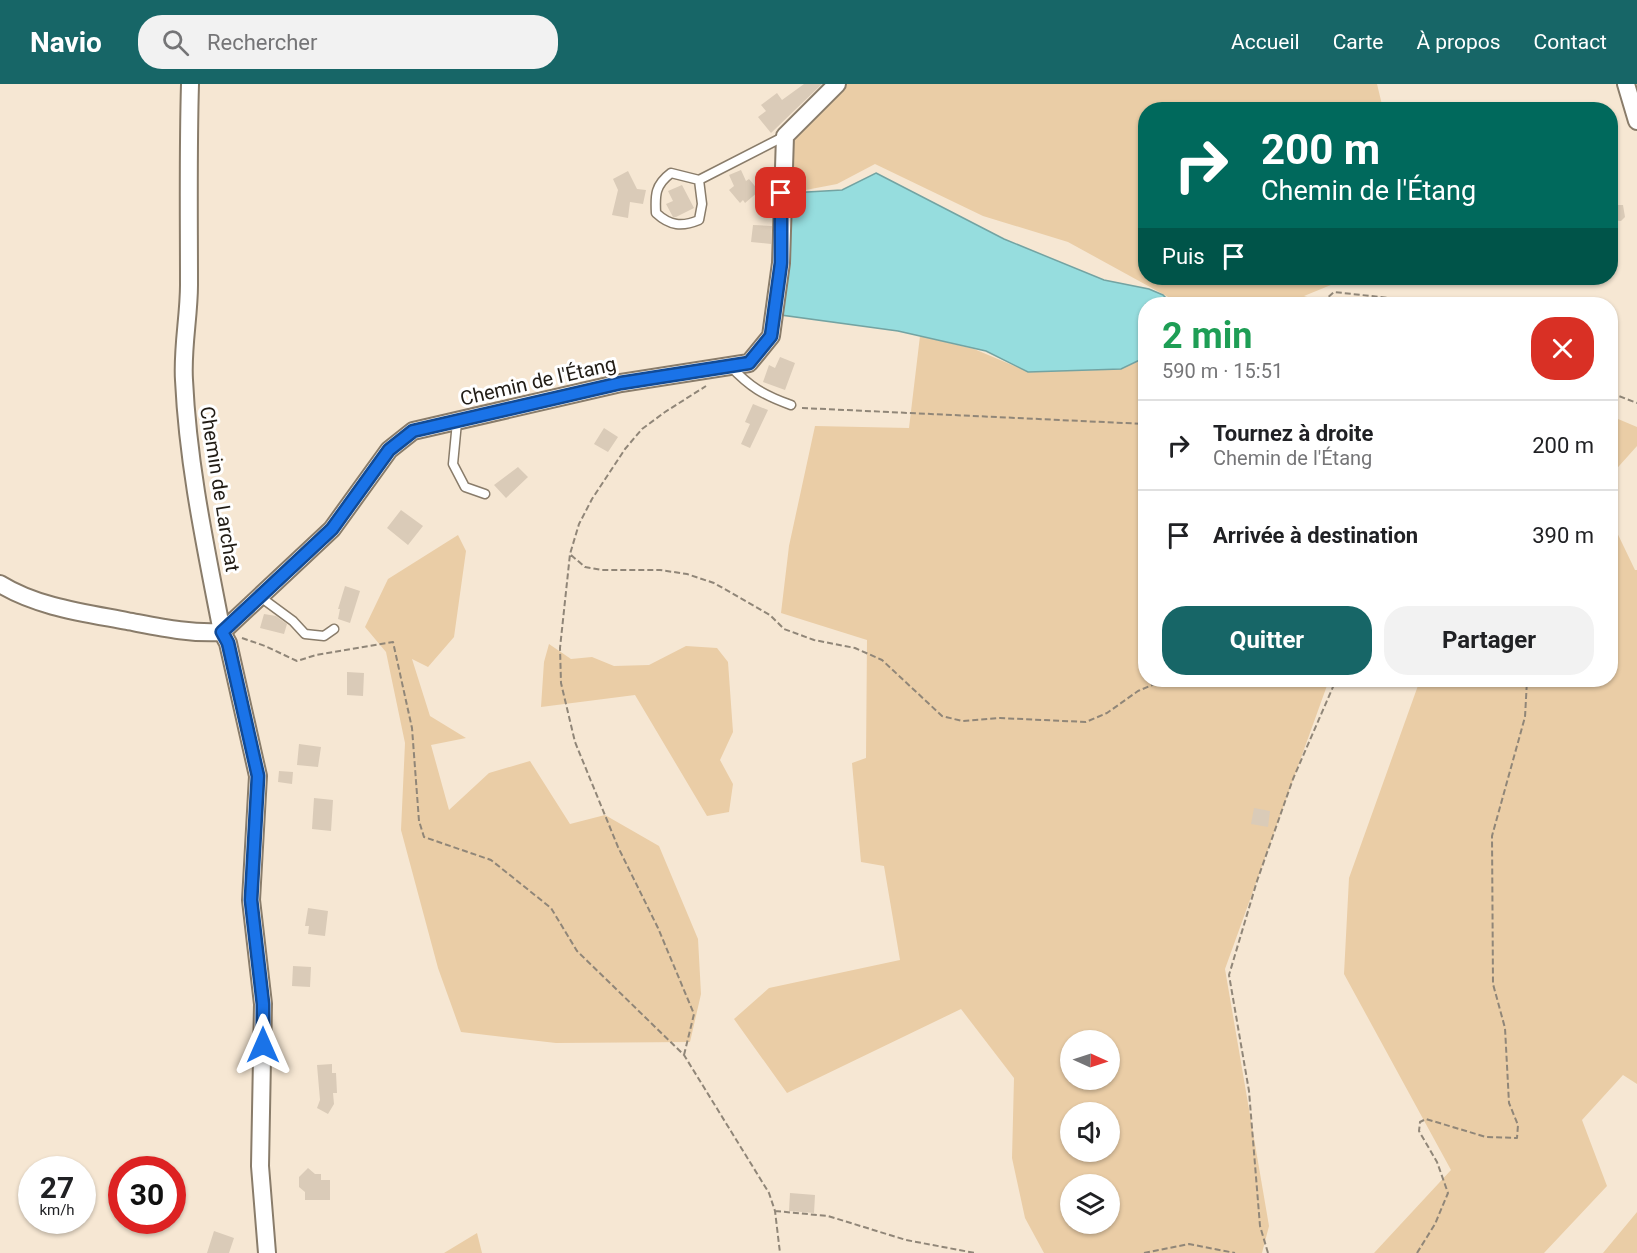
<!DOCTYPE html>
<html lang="fr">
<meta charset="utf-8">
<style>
:root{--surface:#fff;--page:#f2f2f2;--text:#202124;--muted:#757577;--line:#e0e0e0;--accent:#176667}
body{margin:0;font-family:Roboto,sans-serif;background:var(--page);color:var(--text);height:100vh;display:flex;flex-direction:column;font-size:22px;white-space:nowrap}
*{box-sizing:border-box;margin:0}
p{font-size:20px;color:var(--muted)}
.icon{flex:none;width:33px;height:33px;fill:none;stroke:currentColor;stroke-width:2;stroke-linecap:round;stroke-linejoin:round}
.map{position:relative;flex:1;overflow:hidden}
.sheet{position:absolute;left:1138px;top:213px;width:480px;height:390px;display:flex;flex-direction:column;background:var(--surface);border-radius:24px;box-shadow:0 2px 4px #0004}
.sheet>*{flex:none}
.hud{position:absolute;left:1138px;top:18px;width:480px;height:183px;border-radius:24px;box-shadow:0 2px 4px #0004;background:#00695c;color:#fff;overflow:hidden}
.needle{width:39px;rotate:93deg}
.buttons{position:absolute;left:1060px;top:946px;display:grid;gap:12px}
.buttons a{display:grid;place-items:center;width:60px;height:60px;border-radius:50%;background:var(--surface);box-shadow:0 2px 4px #0004;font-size:30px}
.speed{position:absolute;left:18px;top:1072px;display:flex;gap:12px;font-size:30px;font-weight:700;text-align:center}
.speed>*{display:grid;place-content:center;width:78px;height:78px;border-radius:50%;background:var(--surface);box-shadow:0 2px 4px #0004;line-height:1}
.speed small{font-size:15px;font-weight:400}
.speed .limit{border:9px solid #d22;background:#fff;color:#111}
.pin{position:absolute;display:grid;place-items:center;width:51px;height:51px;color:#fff;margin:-26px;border-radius:12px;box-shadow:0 3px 9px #0006}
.me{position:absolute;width:66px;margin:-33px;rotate:0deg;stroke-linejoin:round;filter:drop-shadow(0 0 4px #0008)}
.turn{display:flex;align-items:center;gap:21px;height:126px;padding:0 24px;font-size:27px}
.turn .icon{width:78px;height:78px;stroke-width:2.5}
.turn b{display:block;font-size:42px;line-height:51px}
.then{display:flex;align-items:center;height:57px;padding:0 24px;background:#0003;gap:12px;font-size:22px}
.round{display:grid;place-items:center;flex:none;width:63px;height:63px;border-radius:24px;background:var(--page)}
.headline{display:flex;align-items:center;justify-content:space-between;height:102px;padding:0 24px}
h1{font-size:36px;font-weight:700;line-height:45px;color:#1e9e55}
.primary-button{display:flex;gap:12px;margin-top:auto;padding:12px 24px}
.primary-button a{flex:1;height:69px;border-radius:24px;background:var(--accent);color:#fff;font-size:24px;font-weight:700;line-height:69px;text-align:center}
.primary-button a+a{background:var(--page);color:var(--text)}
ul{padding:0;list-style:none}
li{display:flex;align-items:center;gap:18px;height:90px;padding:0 24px;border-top:2px solid var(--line)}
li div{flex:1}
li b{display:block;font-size:22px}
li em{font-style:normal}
header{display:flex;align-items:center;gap:36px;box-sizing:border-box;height:84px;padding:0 30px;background:var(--accent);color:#fff}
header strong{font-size:28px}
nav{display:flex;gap:33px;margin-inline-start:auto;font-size:21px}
.search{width:420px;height:54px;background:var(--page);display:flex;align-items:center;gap:15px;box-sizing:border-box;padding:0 21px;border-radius:24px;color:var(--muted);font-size:22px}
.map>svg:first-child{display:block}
</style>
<header>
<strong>Navio</strong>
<div class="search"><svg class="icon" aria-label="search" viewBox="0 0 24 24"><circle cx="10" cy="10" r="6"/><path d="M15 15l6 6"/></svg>Rechercher</div>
<nav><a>Accueil</a><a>Carte</a><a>À propos</a><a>Contact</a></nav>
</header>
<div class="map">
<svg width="1637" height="1169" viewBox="0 0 1637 1169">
<rect width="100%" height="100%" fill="#f6e7d3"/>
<path fill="#eacda6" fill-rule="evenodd" d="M842 0H1377L1383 25 1146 26V194H1348L1304 212 1330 220H1181L1068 158 983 132 875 80 837 100 790 109 791 57Z
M920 252 974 265 1029 288 1121 285 1146 273V596H1329L1225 885 1269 1142 1262 1169H1044L1025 1134 1012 1074 1014 994 961 925 787 1009 734 935 769 904 900 876 884 782 861 778 852 679 866 674 867 556 781 529 789 462 815 342 909 344ZM1071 957H1110V996H1071ZM1071 1029H1110V1068H1071ZM1071 1101H1110V1140H1071Z
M1611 332 1637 343V362L1611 391Z
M1611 436 1635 486H1637V1000L1623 991 1582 1036 1607 1102 1544 1169H1374L1451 1086 1344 890 1349 794 1420 596H1611Z
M458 451 466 467 454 553 428 583 412 575 430 632 466 654 431 661 449 726 489 689 530 677 570 740 605 731 659 762 698 855 701 910 690 958 556 959 461 948 438 884 401 746 405 659 386 568 365 543 388 495Z
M549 560 571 575 592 573 614 582 649 581 686 562 717 564 728 578 733 648 720 676 733 700 729 728 707 732 635 611 541 623 544 578Z
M1637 1128V1169H1603Z
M477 1149 482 1169H444Z"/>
<path fill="#96ddde" stroke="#73a3a2" stroke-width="1.5" d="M876 89 1004 155 1104 196 1149 205 1163 211 1172 220H1146V273L1121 285 1028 288 986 267 898 247 781 231 790 109 842 106Z"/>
<path fill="#dacbb8" d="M804 0H822L771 49 758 33 766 27 761 21 777 9 782 16Z
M741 86 746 97 749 95 759 107 745 119 743 116 740 119 729 106 734 102 729 91Z
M628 87 637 105 646 106 643 120 630 118 628 134 612 131 618 106 613 95Z
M682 101 694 124 676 133H673L666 120 673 117 668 107Z
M1614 121H1623L1625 133 1621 137 1611 136V124Z
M753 141 772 142 771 160 751 158Z
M780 273 795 279 785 306 763 298 769 281 775 284Z
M753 320 768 326 750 364 741 360 750 340 745 338Z
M604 344 618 353 608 368 594 360Z
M518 383 528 393 506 414 494 401Z
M401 426 423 442 408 461 387 444Z
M345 502 360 507 350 539 338 535 340 525H338Z
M264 530 276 532 287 540 284 550 260 544Z
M347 588 364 589 363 612 347 611Z
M299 660 321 663 318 683 297 681Z
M279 687 293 688 292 700 278 698Z
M314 714 333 716 331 747 312 745Z
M1254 724 1270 727 1268 743 1251 740Z
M308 824 328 827 325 852 308 850 309 842H305Z
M293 882 311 883 310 903 292 902Z
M332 980V989H336L337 1009H333L334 1020 328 1030 317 1024 320 1016 317 981Z
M308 1084 315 1090H321V1096H330V1116H305V1108L299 1103V1093Z
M790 1109 815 1111 814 1129 789 1127Z
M214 1147 234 1154 229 1169H207Z"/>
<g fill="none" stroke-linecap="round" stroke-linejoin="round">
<defs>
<path id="lane" d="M699 96 702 120 699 136C682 143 670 142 656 129 655 111 655 101 671 89L699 96 785 52
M730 282C750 303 763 311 791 321
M457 338 453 380 465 403 485 410
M259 512 293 537 305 550 324 552 334 545"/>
<path id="street" d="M190 0C188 67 189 134 189 201 189 232 182 265 184 296 188 382 206 465 222 548L228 559 258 692 251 816 263 920 260 1082 267 1169
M1626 0 1637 37
M0 500C37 523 85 529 127 537 159 543 190 550 222 548
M222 548 332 445 389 366 413 347 621 299 749 279 771 252 781 179 785 52 837 0"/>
</defs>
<use href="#lane" stroke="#897c6a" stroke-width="11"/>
<use href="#street" stroke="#897c6a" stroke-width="20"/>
<path stroke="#908678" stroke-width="2" stroke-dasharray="6 3" stroke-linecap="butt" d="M1324 220 1325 216 1334 208 1389 214 1410 220
M1611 309 1637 319
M802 324 1146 340
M571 471 585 483 602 486H660L687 490 714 499 770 531 784 545 814 556 855 564 882 576 942 632 962 637 1000 634 1086 638 1107 629 1138 607 1164 596
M242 554 265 562 297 577 316 571 393 558 412 644 419 737 424 753 491 776 551 824 577 867 684 971 769 1109 775 1127 780 1169
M684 971 694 930 658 844 618 763 575 658 561 599 560 564 570 470 579 440 592 415 625 365 642 345 665 328 706 302
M775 1127 828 1132 906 1156 975 1169
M1144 1169 1189 1160 1235 1169
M1268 1169 1260 1142 1249 1007 1229 891 1257 797 1293 695 1336 596
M1417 1169 1435 1140 1448 1109 1437 1078 1419 1047 1420 1038 1426 1035 1486 1053 1517 1054 1518 1041 1509 1019 1505 944 1493 900 1492 752 1525 633 1527 596"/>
<use href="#lane" stroke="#fff" stroke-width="8"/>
<use href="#street" stroke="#fff" stroke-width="16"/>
</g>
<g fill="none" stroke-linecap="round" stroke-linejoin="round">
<defs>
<path id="route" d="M263 961V920L251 816 258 692 228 559 222 548 332 445 389 366 413 347 621 299 749 279 771 252 781 179V109"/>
</defs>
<use href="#route" stroke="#114b97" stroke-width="15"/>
<use href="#route" stroke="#1a73e8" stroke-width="10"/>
</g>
<g text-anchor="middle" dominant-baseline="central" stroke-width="6" stroke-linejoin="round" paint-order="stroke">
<g font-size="20" fill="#211c15" stroke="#fff">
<text transform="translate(538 297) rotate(-13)">Chemin de l'Étang</text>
<text transform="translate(220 405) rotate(81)">Chemin de Larchat</text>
</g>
</g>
</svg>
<div class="buttons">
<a><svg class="needle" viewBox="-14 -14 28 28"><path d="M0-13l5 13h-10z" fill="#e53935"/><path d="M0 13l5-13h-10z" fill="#757577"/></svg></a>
<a><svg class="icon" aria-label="sound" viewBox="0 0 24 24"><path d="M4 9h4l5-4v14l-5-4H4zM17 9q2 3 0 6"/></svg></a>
<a><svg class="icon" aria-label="layers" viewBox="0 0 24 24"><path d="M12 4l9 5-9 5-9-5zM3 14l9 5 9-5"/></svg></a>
</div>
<div class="speed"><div>27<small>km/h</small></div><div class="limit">30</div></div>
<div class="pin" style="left:781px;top:109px;background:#d93025"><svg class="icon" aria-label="arrive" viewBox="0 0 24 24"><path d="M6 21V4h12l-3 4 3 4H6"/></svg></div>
<svg class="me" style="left:263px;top:961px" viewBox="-20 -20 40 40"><path d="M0-17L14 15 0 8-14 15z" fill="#1a73e8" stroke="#fff" stroke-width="4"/></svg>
<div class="hud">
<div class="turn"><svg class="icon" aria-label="right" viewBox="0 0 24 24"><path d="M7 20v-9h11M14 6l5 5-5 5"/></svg><div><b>200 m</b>Chemin de l'Étang</div></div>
<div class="then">Puis<svg class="icon" aria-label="arrive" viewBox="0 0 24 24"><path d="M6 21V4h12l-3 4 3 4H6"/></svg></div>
</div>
<section class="sheet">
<div class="headline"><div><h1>2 min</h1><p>590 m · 15:51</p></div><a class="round" style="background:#d93025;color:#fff"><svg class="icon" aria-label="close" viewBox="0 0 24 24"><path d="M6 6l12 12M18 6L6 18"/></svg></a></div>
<ul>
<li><svg class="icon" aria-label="right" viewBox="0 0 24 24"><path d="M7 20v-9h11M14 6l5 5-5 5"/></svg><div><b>Tournez à droite</b><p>Chemin de l'Étang</p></div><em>200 m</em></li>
<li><svg class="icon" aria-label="arrive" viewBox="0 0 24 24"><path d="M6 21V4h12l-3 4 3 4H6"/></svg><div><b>Arrivée à destination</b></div><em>390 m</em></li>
</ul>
<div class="primary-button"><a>Quitter</a><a>Partager</a></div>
</section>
</div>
